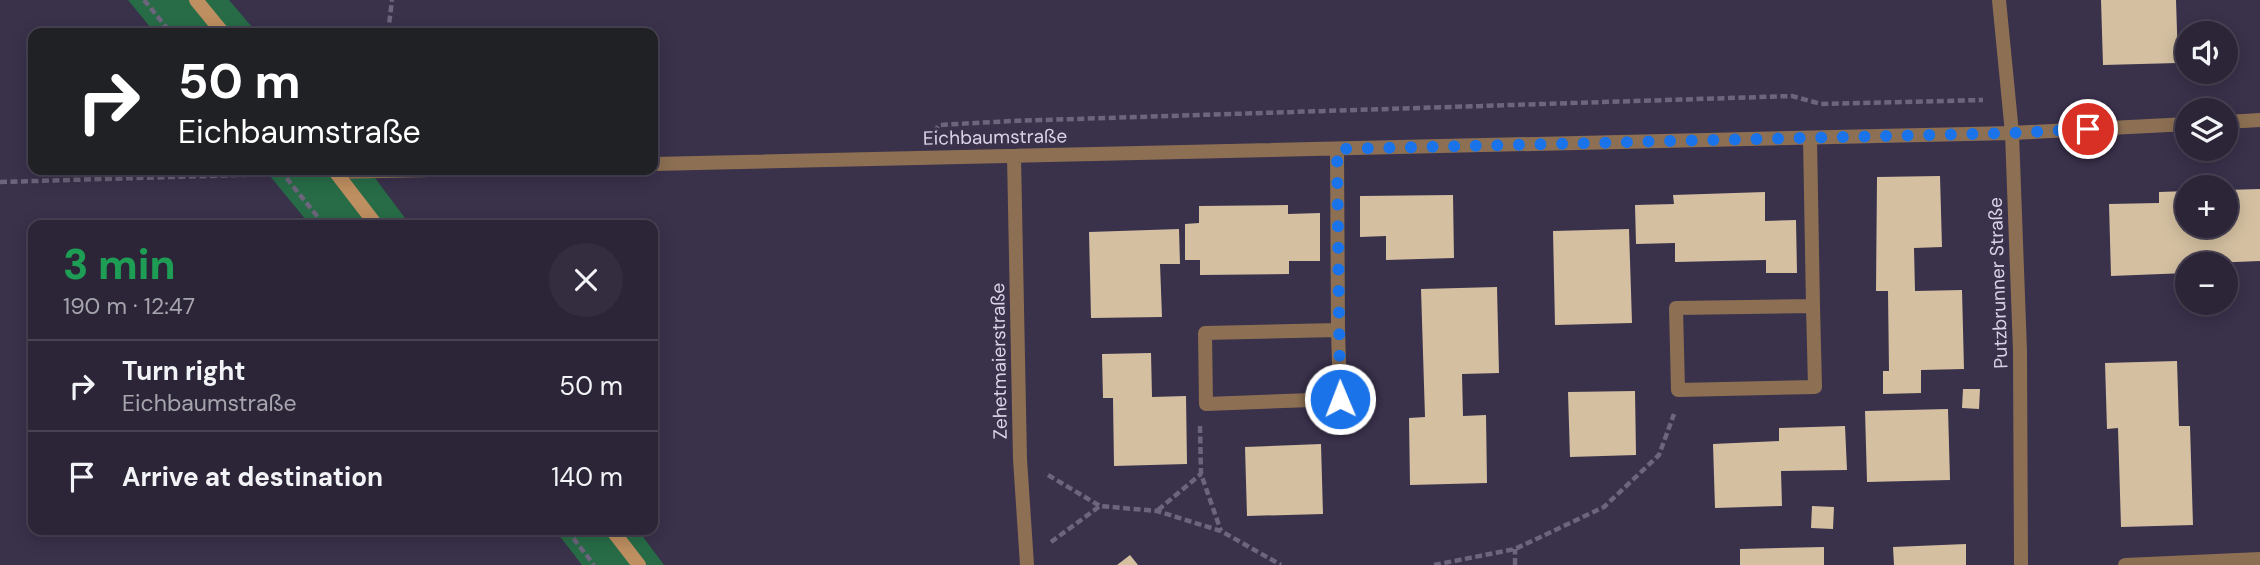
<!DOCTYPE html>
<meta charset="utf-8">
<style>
:root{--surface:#2c2538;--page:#342d40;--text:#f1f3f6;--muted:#a6a5ae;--line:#484253}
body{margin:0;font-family:"DM Sans",sans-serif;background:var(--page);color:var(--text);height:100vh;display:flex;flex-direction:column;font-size:26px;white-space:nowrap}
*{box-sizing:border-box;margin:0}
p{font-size:23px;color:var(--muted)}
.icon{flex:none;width:38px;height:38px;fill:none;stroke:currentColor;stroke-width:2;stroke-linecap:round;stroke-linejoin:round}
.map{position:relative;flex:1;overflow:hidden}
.details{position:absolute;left:28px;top:220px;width:630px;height:315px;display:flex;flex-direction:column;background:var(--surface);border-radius:14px;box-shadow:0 4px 18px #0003,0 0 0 2px var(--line)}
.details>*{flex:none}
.hud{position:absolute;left:28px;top:28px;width:630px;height:147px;border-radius:14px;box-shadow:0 4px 18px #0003,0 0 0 2px var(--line);background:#202124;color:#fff;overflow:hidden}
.buttons{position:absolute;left:2175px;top:21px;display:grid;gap:14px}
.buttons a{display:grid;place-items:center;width:63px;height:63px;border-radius:50%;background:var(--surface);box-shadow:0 4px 18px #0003,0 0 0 2px var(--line);font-size:35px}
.pin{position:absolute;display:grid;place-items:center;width:60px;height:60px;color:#fff;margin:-30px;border:4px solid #fff;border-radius:50%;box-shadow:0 2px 7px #0007}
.me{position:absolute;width:77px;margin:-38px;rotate:359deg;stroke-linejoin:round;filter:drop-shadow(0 0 5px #0008)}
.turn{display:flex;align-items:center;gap:24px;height:147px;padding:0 35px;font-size:32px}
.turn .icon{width:91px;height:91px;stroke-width:2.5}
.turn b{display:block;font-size:49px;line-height:60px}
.round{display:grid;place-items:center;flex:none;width:74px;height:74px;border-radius:37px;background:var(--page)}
.summary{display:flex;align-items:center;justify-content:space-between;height:119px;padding:0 35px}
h1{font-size:42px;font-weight:800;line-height:52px;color:#1e9e55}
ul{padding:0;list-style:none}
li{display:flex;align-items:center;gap:21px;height:91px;padding:0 35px;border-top:2px solid var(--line)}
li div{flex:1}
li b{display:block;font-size:26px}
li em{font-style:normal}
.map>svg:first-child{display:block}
</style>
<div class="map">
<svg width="2260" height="565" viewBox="0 0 2260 565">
<rect width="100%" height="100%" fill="#3a314b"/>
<path fill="#276c47" d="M128 0H229L257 33H155Z
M265 170H369L411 226H311Z
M555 530H638L664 565H582Z"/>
<path fill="#d4c0a1" d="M2101 0H2176L2178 63 2103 65Z
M1940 176 1942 247 1914 248 1915 291 1962 290 1964 369 1921 370V393L1883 394V371H1889L1888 291H1876L1877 177Z
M2260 189V261L2187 264V273L2111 276 2109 204 2159 203V192L2188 191V226H2226V190Z
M1765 192V221L1796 220 1797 273H1766V260L1675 262V243L1636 244 1635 205 1674 204 1673 195Z
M1453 195 1454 258 1386 260V236L1360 237V196Z
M1288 205V214L1320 213V261H1289V274L1200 275V260H1185V224L1199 223V206Z
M1179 229 1180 264H1160L1162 317 1091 318 1089 232Z
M1629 229 1632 323 1555 325 1553 231Z
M1497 287 1499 373 1462 374 1463 416 1486 415 1487 483 1410 485 1409 418 1425 417 1421 289Z
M1151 353 1152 397 1186 396 1187 464 1114 466 1113 398H1103L1102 354Z
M2177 361 2179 426H2190L2193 525 2121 527 2118 428 2107 429 2105 363Z
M1963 389H1980L1979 409 1962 408Z
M1635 391 1636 455 1570 457 1568 392Z
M1948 409 1950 480 1867 482 1865 411Z
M1845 426 1847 470 1781 471 1782 506 1715 508 1713 444 1779 441V428Z
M1321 444 1323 514 1247 516 1245 447Z
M1812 506 1834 507 1833 529 1811 528Z
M1966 544V565H1894L1893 547Z
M1824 547V565H1740V549Z
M1130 555 1138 565H1117Z"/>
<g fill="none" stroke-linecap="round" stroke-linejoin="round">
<path stroke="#6d657c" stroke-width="4.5" stroke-dasharray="7 3.5" stroke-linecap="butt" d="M144 0 171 33
M388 33 392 0
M934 132 939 125 1012 121 1792 96 1821 104 1983 100
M280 170 325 226
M0 182 310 173
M1200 426 1201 474 1221 531
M1048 475 1100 506
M1158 510 1201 474
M567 530 594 565
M1051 542 1100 506 1157 511 1221 531 1281 565
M1434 565 1515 549 1604 507 1659 455 1674 414
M1515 565V549"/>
<path stroke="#8d7053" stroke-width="14" d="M1999 0 2012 133 2020 351 2021 565
M2226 122 2260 120
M1810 138 1813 306 1676 308 1678 390 1815 387 1813 306
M1337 149 1338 330 1205 333 1206 404 1340 399 1338 330
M1014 156 1020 459 1027 565
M653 164 2012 133 2188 124
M336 172 431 170
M2125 565 2260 559"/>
<path stroke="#be8f60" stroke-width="14" d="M196 0 223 33
M334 170 377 226
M612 530 639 565"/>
</g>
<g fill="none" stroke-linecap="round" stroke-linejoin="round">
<path stroke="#1a73e8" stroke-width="12" stroke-dasharray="0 21.6" d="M1340 399 1337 149 2012 133 2088 129"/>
</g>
<g text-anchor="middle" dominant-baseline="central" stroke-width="7" stroke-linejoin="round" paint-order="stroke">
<g font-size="19" fill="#d9d3e5" stroke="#3a314b">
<text transform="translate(995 137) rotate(-1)">Eichbaumstraße</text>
<text transform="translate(1998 283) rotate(-92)">Putzbrunner Straße</text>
<text transform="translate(999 361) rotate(-91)">Zehetmaierstraße</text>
</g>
</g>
</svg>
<div class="buttons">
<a><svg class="icon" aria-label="sound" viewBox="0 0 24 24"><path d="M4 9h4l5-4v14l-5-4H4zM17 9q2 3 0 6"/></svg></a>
<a><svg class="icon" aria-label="layers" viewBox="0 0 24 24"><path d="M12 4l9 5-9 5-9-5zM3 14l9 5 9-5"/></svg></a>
<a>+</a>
<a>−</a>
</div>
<div class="pin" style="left:2088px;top:129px;background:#d93025"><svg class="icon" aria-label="arrive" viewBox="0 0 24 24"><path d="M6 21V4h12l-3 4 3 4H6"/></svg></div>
<svg class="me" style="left:1340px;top:399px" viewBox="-20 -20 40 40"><circle r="17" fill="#1a73e8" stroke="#fff" stroke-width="3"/><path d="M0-11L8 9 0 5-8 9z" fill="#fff"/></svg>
<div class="hud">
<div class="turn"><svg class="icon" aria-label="right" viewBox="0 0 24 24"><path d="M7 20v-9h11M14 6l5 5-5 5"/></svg><div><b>50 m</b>Eichbaumstraße</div></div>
</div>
<section class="details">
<div class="summary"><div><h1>3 min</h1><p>190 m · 12:47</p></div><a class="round"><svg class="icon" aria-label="close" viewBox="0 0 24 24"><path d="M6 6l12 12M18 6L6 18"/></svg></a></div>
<ul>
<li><svg class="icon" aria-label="right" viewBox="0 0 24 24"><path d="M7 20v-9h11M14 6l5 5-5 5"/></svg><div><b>Turn right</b><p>Eichbaumstraße</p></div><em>50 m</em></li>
<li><svg class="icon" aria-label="arrive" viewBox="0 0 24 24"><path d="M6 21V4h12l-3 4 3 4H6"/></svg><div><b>Arrive at destination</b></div><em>140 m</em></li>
</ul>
</section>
</div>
